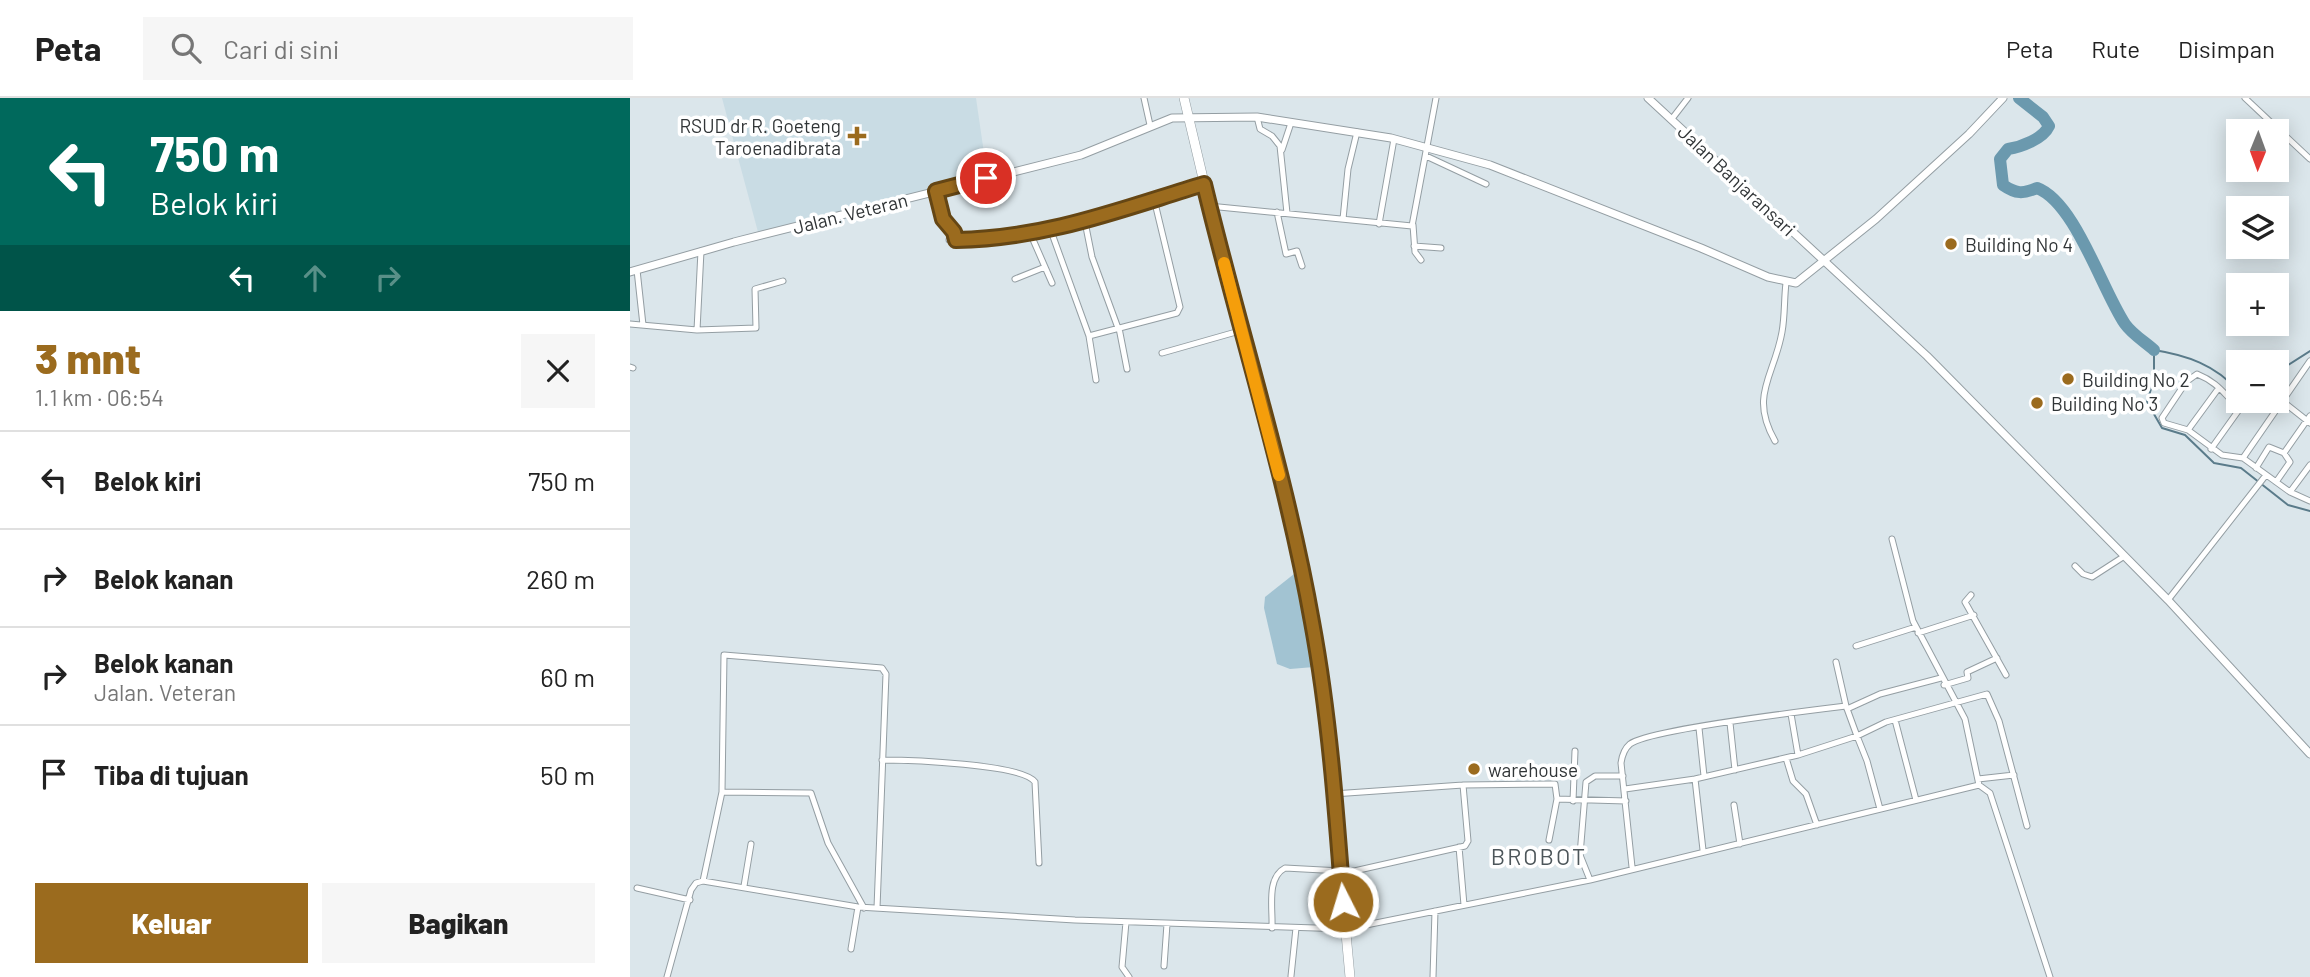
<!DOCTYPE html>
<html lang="id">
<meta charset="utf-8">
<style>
:root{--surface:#fff;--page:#f6f6f6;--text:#222;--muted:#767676;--line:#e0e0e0;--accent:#9b6b1e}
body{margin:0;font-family:Barlow,sans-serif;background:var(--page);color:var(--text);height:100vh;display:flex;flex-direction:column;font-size:26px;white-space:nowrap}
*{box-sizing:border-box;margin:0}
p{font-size:23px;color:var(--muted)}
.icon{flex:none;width:38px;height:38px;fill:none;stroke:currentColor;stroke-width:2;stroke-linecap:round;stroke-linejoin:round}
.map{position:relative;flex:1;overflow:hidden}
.details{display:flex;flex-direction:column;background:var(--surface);width:630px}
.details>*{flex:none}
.hud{background:#00695c;color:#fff;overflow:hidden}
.needle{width:46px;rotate:181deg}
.controls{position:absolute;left:1596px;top:21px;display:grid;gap:14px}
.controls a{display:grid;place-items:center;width:63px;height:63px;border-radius:0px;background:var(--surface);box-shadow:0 4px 18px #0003;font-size:35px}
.pin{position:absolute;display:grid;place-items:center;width:60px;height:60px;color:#fff;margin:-30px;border:4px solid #fff;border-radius:50%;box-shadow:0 2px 7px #0007}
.me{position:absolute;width:77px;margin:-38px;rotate:355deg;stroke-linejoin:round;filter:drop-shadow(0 0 5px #0008)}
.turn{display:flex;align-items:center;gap:24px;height:147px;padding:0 35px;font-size:32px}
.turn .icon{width:91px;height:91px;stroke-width:2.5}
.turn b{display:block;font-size:49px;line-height:60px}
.lanes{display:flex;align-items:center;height:66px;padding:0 35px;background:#0003;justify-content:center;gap:35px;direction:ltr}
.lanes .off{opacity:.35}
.round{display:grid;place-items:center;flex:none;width:74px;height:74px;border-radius:0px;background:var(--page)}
.head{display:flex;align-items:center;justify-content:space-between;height:119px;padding:0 35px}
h1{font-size:42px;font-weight:800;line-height:52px;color:var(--accent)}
.button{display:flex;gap:14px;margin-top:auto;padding:14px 35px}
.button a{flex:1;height:80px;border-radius:0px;background:var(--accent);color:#fff;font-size:28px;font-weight:800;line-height:80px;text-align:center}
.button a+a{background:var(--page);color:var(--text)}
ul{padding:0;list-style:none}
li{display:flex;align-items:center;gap:21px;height:98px;padding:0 35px;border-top:2px solid var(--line)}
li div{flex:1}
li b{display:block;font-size:26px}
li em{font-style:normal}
header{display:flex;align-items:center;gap:42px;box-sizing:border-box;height:98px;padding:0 35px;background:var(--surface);border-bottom:2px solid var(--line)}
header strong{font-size:33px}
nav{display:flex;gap:38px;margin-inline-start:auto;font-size:24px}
.search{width:490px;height:63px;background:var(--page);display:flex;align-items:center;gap:18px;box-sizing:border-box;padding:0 24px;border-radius:0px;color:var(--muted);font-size:26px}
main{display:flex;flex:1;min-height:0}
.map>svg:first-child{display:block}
</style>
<header>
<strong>Peta</strong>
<div class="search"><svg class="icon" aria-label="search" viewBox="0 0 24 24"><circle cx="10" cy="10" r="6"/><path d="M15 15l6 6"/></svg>Cari di sini</div>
<nav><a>Peta</a><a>Rute</a><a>Disimpan</a></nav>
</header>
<main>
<section class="details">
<div class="hud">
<div class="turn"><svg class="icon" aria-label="left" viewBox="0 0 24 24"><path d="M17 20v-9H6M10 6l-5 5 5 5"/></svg><div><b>750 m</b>Belok kiri</div></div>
<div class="lanes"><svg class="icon" aria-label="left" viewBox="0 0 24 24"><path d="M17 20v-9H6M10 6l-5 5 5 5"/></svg><svg class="icon off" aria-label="ahead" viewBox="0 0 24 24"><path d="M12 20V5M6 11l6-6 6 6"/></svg><svg class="icon off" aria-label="right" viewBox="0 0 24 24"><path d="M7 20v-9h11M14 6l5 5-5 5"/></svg></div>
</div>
<div class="head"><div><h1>3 mnt</h1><p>1.1 km · 06:54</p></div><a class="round"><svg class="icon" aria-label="close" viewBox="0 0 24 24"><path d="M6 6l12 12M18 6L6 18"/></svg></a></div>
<ul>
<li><svg class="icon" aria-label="left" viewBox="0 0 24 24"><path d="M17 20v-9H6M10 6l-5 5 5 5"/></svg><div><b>Belok kiri</b></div><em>750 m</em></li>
<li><svg class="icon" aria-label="right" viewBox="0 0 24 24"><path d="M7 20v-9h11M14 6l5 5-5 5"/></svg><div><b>Belok kanan</b></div><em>260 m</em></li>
<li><svg class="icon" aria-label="right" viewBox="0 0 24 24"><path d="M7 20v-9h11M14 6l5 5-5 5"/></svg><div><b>Belok kanan</b><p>Jalan. Veteran</p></div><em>60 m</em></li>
<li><svg class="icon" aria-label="arrive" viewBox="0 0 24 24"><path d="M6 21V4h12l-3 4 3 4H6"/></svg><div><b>Tiba di tujuan</b></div><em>50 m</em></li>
</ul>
<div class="button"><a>Keluar</a><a>Bagikan</a></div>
</section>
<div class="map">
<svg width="1680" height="879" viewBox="0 0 1680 879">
<rect width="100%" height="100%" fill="#dbe6eb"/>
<path fill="#c9dce4" d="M92 0H346L357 76 128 134Z"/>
<path fill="#a2c3d2" d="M664 476 684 569 660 571 647 566 634 510 635 499Z"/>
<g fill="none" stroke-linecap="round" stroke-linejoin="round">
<path stroke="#5a7b8a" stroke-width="2" d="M1647 284 1655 269 1680 253
M1608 293C1586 267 1556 257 1524 252V281L1517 304 1532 330 1555 337 1584 365 1611 370 1658 407 1680 413"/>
<path stroke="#6b99ae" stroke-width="12" d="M1389 0 1413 19 1419 28C1413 41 1391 49 1378 51L1370 61 1373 87C1386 96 1393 96 1407 90 1445 104 1472 192 1495 226 1502 236 1515 244 1524 252"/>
<defs>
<path id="minor" d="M514 0 520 27
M1615 0 1680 61
M627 19 630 31 642 38 650 48 657 115
M1041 22 1058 0
M652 52 661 25
M796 58 856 86
M306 93 312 121 324 134 326 142
M579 108 782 128 806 0
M647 114 656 156 667 153 672 168
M713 121 718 71 727 34
M455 124 462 159 488 230
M749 126 764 41
M783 127 785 154 791 162
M421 133 459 238 547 215 550 209 524 101
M401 137 422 185
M319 142 361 141 421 133 574 86
M784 148 811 150
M7 172 13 227
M385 181 415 169
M0 226 67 232 71 153
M489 230 497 271
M67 232 126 230 125 191 153 183
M459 238 466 282
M532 255 613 232
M0 269 3 270
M1680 325 1651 302C1591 322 1609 293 1567 276L1556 284 1532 320 1534 325 1558 332 1592 357 1613 360 1660 394 1680 403
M1558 332 1588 291
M1145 343C1119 297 1144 279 1152 234 1155 218 1154 201 1156 185
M1581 351 1611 309
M1613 360 1680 263
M1626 370 1639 349 1654 355 1680 318
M1646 384 1660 364 1654 355
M1660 394 1680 367
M1262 441 1283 523 1335 621 1349 687
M1445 468 1453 476 1462 479 1493 459
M1341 497 1335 504 1376 577
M1538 502 1636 377
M1288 535 1344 517
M1226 548 1286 529
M1206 564 1216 608
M1314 587 1338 580 1337 574 1367 560
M1217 611 1250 596 1311 580
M1161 616 1168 657
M1265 622 1286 702
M1100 625 1105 672
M1069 630 1074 678
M1156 660 1163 683 1176 696 1187 727
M252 662C278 662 393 666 405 684L409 765
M1348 681 1384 677
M995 691 1065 681
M92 694 181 695 198 745 234 810
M703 696 833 687 925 686 927 701 919 742
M927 701 996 703
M943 703 945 653
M1104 707 1110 746
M829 749 834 807
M1073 752 1065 681 1168 657 1227 638 1237 663 1250 711
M1002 769 991 665C992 658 994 651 1000 646 1018 632 1183 612 1216 608L1227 638 1256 624 1357 596 1369 623 1397 728
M711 776 835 748 838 743 833 687
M960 782 950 757 956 684 965 678H993
M73 783 92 694 94 557 252 570 256 576 247 810
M114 788 121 746
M7 790 60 802
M496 824 492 869 499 879
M642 830C643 811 636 780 655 770L711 773
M221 851 228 809
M534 868 537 826
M661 878 666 830
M37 879 61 792 66 785 73 783 228 809 445 822 716 831 960 782 1349 687 1360 695 1420 879
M803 879 805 813"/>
<path id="tertiary" d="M1018 0 1297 258 1538 502 1680 656
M0 174 104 144 451 57 542 20 627 19 761 40 860 67 1071 150 1138 179 1166 185 1246 121 1339 36 1373 0"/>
<path id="primary" d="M554 0 589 148 665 439 682 524 696 617 720 879"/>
</defs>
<use href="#minor" stroke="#949ea3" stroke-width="7"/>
<use href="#tertiary" stroke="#949ea3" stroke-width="9"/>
<use href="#primary" stroke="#949ea3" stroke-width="10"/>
<use href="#minor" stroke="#fff" stroke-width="5"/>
<use href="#tertiary" stroke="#fff" stroke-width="7"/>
<use href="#primary" stroke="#fff" stroke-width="9"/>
</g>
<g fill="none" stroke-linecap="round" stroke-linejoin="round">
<defs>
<path id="route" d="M356 80 306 93 313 121 324 134 326 142C418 140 488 112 574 86 609 232 656 376 682 524 699 616 706 710 713 804"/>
</defs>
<use href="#route" stroke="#654614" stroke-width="18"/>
<use href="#route" stroke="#9b6b1e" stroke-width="12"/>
<path stroke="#f59e0b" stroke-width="12" d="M594 165 649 377"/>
</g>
<g fill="#9b6b1e" stroke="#fff" stroke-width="2.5">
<path d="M223.5 27.5h7v7h7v7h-7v7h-7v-7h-7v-7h7z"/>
<circle cx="1321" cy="146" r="7"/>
<circle cx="1438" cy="281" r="7"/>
<circle cx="1407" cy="305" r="7"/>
<circle cx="844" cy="671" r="7"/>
</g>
<g text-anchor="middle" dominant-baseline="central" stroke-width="7" stroke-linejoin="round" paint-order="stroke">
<g font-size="19" fill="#313537" stroke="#fff" text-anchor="start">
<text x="211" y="27" text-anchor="end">RSUD dr R. Goeteng<tspan x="211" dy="22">Taroenadibrata</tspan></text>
<text x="1335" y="146">Building No 4</text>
<text x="1452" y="281">Building No 2</text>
<text x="1421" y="305">Building No 3</text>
<text x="858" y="671">warehouse</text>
</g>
<g font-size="19" fill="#313537" stroke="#fff">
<text transform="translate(1107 82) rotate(43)">Jalan Banjaransari</text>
<text transform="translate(220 115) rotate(-14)">Jalan. Veteran</text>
</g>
<g font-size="23" letter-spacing="2" fill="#4d565a" stroke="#fff">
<text x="909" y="758">BROBOT</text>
</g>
</g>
</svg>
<div class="controls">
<a><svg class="needle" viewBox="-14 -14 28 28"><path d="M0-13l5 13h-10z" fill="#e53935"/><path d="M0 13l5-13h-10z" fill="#767676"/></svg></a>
<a><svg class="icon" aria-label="layers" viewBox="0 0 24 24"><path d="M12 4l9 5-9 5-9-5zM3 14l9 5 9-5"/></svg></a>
<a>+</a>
<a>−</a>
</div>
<div class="pin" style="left:356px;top:80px;background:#d93025"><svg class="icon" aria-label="arrive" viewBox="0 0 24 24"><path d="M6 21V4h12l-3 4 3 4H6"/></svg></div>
<svg class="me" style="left:713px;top:804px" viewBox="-20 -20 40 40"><circle r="17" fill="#9b6b1e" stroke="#fff" stroke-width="3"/><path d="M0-11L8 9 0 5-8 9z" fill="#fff"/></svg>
</div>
</main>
